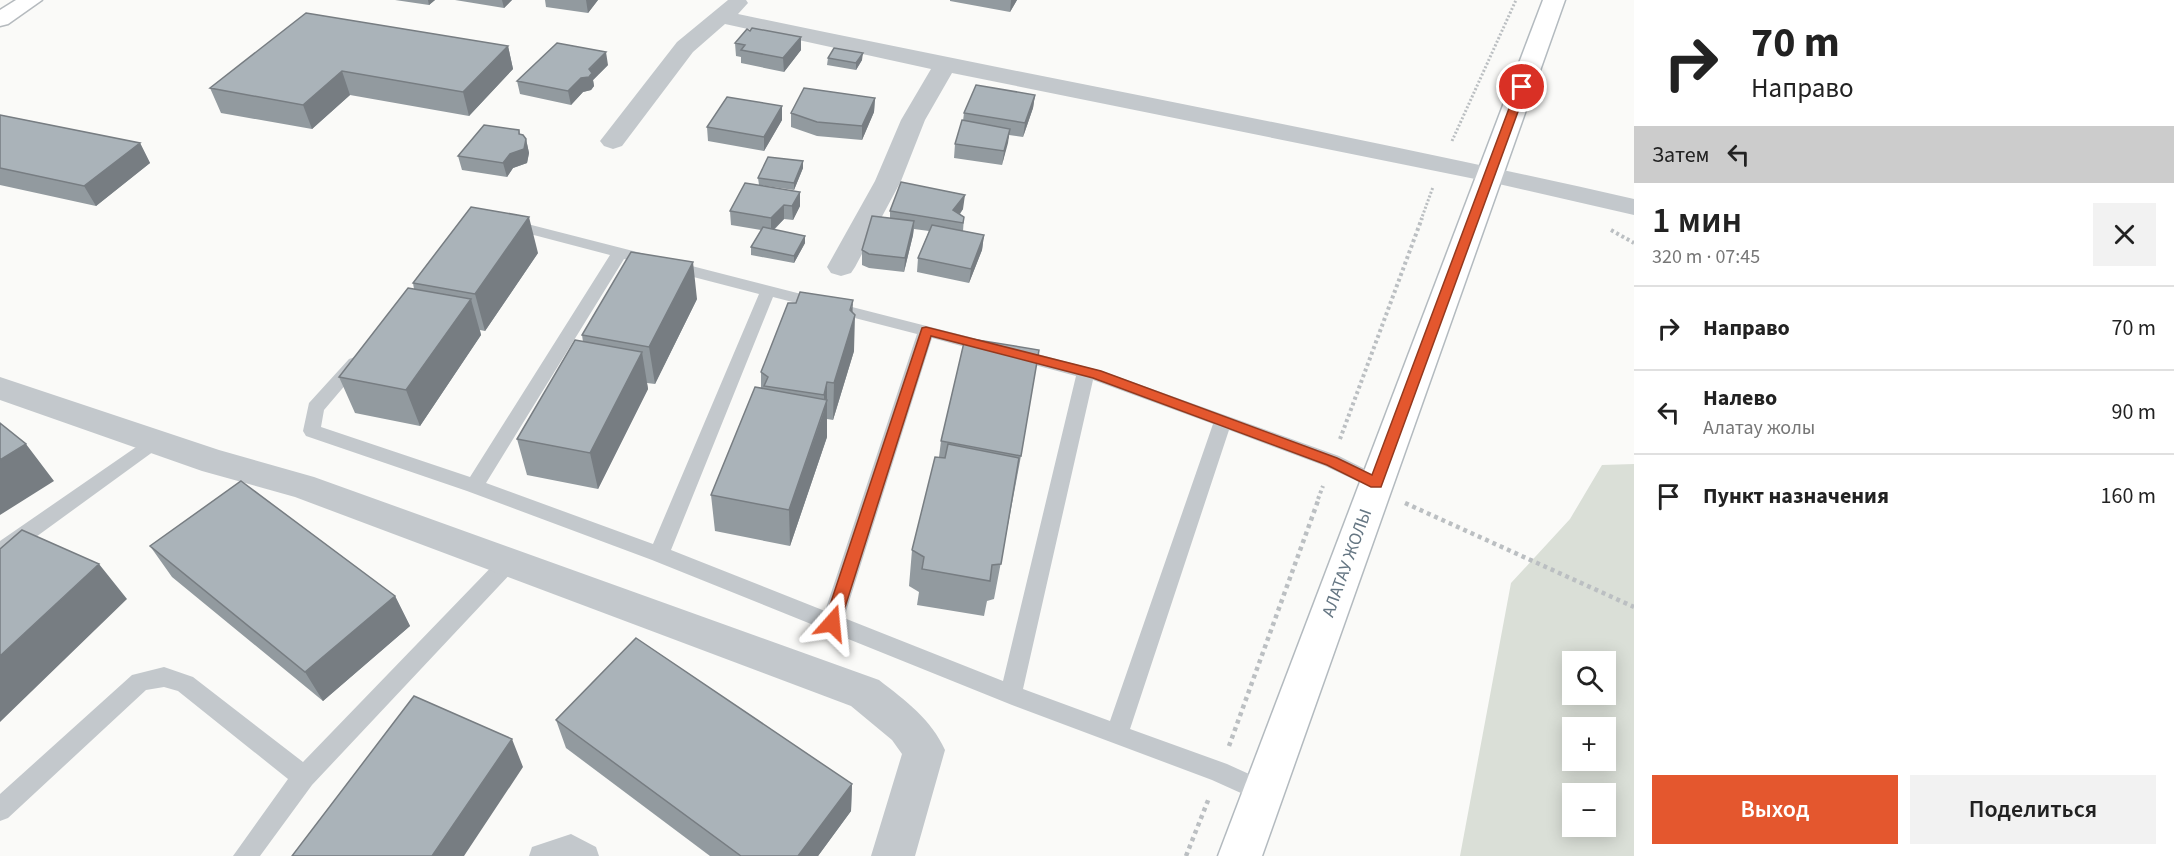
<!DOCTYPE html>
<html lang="ru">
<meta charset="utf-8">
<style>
:root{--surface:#fff;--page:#f2f2f2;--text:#222;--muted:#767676;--line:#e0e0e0;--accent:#e4572e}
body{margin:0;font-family:"Source Sans 3",sans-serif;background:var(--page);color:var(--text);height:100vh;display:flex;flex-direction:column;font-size:22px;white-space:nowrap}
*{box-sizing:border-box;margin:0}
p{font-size:20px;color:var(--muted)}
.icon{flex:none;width:33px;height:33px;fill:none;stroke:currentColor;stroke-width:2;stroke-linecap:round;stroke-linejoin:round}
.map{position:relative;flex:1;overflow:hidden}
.panel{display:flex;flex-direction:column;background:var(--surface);width:540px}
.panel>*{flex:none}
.hud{background:#fff;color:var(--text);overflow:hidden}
.tools{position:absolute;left:1562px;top:651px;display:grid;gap:12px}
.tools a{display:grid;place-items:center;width:54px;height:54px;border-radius:0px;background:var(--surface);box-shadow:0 3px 15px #0003;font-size:30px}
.pin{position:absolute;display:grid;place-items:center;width:51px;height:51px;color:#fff;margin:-26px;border:3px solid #fff;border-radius:50%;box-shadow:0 2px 6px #0007}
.me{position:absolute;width:66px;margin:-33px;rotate:18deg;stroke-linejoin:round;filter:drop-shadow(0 0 4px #0008)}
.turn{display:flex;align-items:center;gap:21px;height:126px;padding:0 18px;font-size:27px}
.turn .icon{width:78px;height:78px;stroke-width:2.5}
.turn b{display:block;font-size:42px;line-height:51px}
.then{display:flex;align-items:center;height:57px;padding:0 18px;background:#0003;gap:12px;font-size:22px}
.round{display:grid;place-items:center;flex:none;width:63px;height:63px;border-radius:0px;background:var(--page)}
.overview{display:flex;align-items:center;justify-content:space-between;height:102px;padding:0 18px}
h1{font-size:36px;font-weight:600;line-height:45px}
.action{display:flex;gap:12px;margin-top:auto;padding:12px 18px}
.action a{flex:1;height:69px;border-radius:0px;background:var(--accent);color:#fff;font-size:24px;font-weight:600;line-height:69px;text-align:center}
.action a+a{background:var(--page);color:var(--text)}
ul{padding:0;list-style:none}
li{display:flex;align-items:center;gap:18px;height:84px;padding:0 18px;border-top:2px solid var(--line)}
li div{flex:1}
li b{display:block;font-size:22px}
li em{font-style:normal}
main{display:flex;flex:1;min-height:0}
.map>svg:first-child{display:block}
</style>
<main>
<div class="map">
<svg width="1634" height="856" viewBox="0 0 1634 856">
<rect width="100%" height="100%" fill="#fafaf8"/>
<path fill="#dadfd7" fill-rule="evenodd" d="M1634 464V856H1460L1511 583 1570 519 1602 465ZM1572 662H1605V694H1572ZM1572 728H1605V760H1572ZM1572 794H1605V826H1572Z"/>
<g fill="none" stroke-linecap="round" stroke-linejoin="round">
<defs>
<path id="secondary" d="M1543 0H1565L1262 856H1218Z"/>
<path id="primary" d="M16 0H42L8 24 0 26V10Z"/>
</defs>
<use href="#secondary" stroke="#b3babf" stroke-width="3"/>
<use href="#primary" stroke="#b5babe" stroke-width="3"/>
<path stroke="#bbbfc2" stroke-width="3" stroke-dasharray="2 2" stroke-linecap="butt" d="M1452 141 1516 0
M1421 220 1433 187"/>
<path stroke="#bbbfc2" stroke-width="4" stroke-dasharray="3 3" stroke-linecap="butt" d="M1611 230 1634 243
M1340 439 1422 218
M1318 499 1323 486"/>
<path stroke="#bbbfc2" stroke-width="4.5" stroke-dasharray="4 4" stroke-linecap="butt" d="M1405 503 1634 607
M1229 746 1319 498
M1186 856 1209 798"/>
<path fill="#c3c8cc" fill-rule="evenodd" d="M508 219 993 343 995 347 987 353 932 338 844 618 1003 681 1076 376 1008 358 1006 354 1008 350 1014 348 1102 371 1339 456 1383 478 1385 483 1383 488 1376 490 1325 466 1229 430 1130 729 1227 764 1271 784 1275 792 1271 800 1263 803 1212 780 1012 705 652 560 467 491 306 436 303 431 309 403 349 359 355 357 364 363 324 410 321 427 470 477 610 255 503 227 501 224ZM624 259 759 294 653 544 486 483ZM773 297 917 334 825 611 671 550ZM1093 380 1213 424 1110 721 1023 689Z
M155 434 161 436 164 441 161 446 7 558 0 560V541Z
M508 555 515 557 518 563 515 569 312 785 260 856H233L288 779 178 691 164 687 146 690 8 818 0 821V794L132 675 164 667 193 677 303 762 501 557Z
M571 834 596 847 599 856H529L532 847Z"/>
<path fill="#c3c8cc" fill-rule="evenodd" d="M728 0H746L748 3 738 14C1036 77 1336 131 1634 199V215L1490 182 952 73 925 120 901 181 855 267 851 273 841 276 831 273 827 267 875 181 901 120 931 69 725 24 693 52 622 146 613 149 604 146 600 141 677 42Z
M0 377 219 450 314 477 879 680C906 701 931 719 945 750L915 856H871L902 754 892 740 851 706 295 497 202 471 0 400Z"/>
<use href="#secondary" fill="#fff" fill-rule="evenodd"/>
<use href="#primary" fill="#fff" fill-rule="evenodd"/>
</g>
<path fill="#929a9f" d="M395 0H435L429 5Z
M455 0H512L504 8Z
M545 0H598L588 13 546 7Z
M950 0H1017L1010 12 950 1Z
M735 43 801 50 784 72 741 63V57L736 56Z
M508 46 513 69 469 116 350 95 312 129 221 113 210 88Z
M828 58 862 60 856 70 827 65Z
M608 65 593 80 594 86 591 90 583 92 571 105 520 94 517 81Z
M1035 95 1033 108 1023 137 1009 135 1002 165 954 158 955 144 963 121 964 113Z
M875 98 874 112 862 140 817 136 791 127V113Z
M782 106V120L764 151 708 141 707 127Z
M0 115 140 143 150 163 96 206 0 185Z
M519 130 520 134 526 139 529 153 527 163 513 168 507 177 462 170 458 156Z
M803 161V168L794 190 759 185 758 178Z
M800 192V206L793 220 784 219 774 230 805 236V243L794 263 751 255V247L761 230 731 225 730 211Z
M963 209 960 214 964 217 963 231 984 235 982 250 969 283 917 272 918 258 929 231 914 229 913 235 904 272 869 268 862 265V250L890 218V211Z
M538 253 485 331 480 330 481 335 420 426 355 413 339 377 414 289 413 283Z
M697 299 655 384 647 383 648 389 598 489 527 475 517 439 583 342 582 335Z
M852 312 854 351 833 420 827 419V437L790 546 715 531 711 495 761 389V372Z
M941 441 1021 456 994 599 987 601 984 616 917 605 919 592 909 586 912 550 939 457Z
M150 546 395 596 410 626 323 701 172 577Z
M556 720 852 784 851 811 818 856H710L566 748Z"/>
<path fill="#777d82" d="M428 0H435L429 5Z
M502 0H512L504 8Z
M586 0H598L588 13Z
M1011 0H1017L1010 12Z
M801 37V50L784 72 783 58Z
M508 46 513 69 469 116 463 92Z
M606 52 608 65 593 80 594 86 591 90 583 92 571 105 568 91Z
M863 53 862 60 856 70V63Z
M342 71 350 95 312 129 303 105Z
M1035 95 1033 108 1023 137 1025 123Z
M875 98 874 112 862 140V126Z
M782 106V120L764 151V137Z
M1010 129 1008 143 1002 165 1004 151Z
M526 139 529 153 527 163 513 168 507 177 503 163 510 154Z
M140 143 150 163 96 206 84 186Z
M803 161V168L794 190V183Z
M800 192V206L793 220 792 206Z
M965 195 963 209 954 221 953 210Z
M784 205V219L771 232V218Z
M529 217 538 253 485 331 475 294Z
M914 221 913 235 904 272 905 258Z
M984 235 982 250 969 283 971 269Z
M805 236V243L794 263V256Z
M693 262 697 299 655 384 649 347Z
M471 299 481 335 420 426 406 390Z
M853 300 852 324 855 315 854 351 833 420 834 383Z
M642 352 648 389 598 489 590 453Z
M827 382V437L790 546 789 510 824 411V395Z
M26 444 54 481 0 515V460Z
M99 564 127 599 0 722V656Z
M395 596 410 626 323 701 305 672Z
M512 739 523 767 464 856H432Z
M852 784 851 811 818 856H798Z"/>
<path fill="#aab3b9" stroke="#777d82" stroke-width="1.5" d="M306 13 508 46 463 92 342 71 303 105 210 88Z
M752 28 801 37 783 58 741 50 745 45 735 43 747 29 750 31Z
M557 43 606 52 589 69 592 73 589 77 581 78 568 91 517 81Z
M834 48 863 53 856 63 828 58Z
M976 85 1035 95 1025 123 964 113Z
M804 88 875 98 862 126 817 122 791 113Z
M727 97 782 106 764 137 707 127Z
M0 115 140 143 84 186 0 168Z
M962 120 1010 129 1004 151 955 144Z
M484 125 519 130V134L523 135 526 139 524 149 510 154 503 163 458 156Z
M768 157 803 161 794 183 758 178Z
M901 182 965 195 953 210 964 217 963 223 890 211Z
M745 183 800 192 792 206 784 205 771 218 730 211Z
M471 207 529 217 475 294 413 283Z
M872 216 914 221 905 258 869 254 862 250Z
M932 225 984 235 971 269 918 258Z
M763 227 805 236 794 256 751 247Z
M631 252 693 262 649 347 582 335Z
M408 288 471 299 406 390 339 377Z
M800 292 853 300 850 310 855 315 834 383 827 382 824 395 764 386 768 377 761 372 788 303H796Z
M965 338 1039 350 1021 456 941 441Z
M575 340 642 352 590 453 517 439Z
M755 387 827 400 789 510 711 495Z
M0 423 26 444 0 460Z
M948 444 1019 458 1001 564 992 565 990 581 922 569 924 557 912 550 935 457 945 458Z
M241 481 395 596 305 672 150 546Z
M22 530 99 564 0 656V549Z
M636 638 852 784 798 856H741L556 720Z
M414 696 512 739 432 856H292Z"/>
<path fill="#e4572e" stroke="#94391e" stroke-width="1.5" d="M1522 84 1527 87 1381 487H1371L1327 465 1093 378 931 336 840 623 838 628H826L824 623 922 328 926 327 1101 371 1337 458 1372 475 1517 87Z"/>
<g text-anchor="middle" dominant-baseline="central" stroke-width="6" stroke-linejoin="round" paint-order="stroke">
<g font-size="18" fill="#657683" stroke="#fff">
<text transform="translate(1347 563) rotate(-70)">АЛАТАУ ЖОЛЫ</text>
</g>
</g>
</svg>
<div class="tools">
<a><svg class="icon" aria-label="search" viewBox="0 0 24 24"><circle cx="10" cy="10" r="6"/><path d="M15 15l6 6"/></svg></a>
<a>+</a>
<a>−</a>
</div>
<div class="pin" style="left:1522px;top:87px;background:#d93025"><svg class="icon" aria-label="arrive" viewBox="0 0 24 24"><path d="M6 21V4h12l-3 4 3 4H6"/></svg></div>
<svg class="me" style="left:832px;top:623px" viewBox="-20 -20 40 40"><path d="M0-17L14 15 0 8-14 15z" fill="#e4572e" stroke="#fff" stroke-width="4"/></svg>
</div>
<section class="panel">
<div class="hud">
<div class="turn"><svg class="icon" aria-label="right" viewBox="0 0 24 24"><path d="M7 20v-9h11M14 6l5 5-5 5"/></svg><div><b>70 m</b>Направо</div></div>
<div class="then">Затем<svg class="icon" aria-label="left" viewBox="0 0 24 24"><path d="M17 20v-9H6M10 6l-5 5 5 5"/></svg></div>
</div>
<div class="overview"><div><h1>1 мин</h1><p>320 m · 07:45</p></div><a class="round"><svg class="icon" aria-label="close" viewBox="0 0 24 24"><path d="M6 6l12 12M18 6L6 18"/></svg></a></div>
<ul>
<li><svg class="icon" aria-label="right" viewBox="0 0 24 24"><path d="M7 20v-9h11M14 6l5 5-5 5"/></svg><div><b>Направо</b></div><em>70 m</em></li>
<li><svg class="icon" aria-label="left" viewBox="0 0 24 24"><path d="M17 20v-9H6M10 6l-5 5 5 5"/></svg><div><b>Налево</b><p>Алатау жолы</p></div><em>90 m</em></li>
<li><svg class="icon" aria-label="arrive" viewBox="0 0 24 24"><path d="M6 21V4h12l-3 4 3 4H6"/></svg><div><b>Пункт назначения</b></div><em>160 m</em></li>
</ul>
<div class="action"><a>Выход</a><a>Поделиться</a></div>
</section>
</main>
